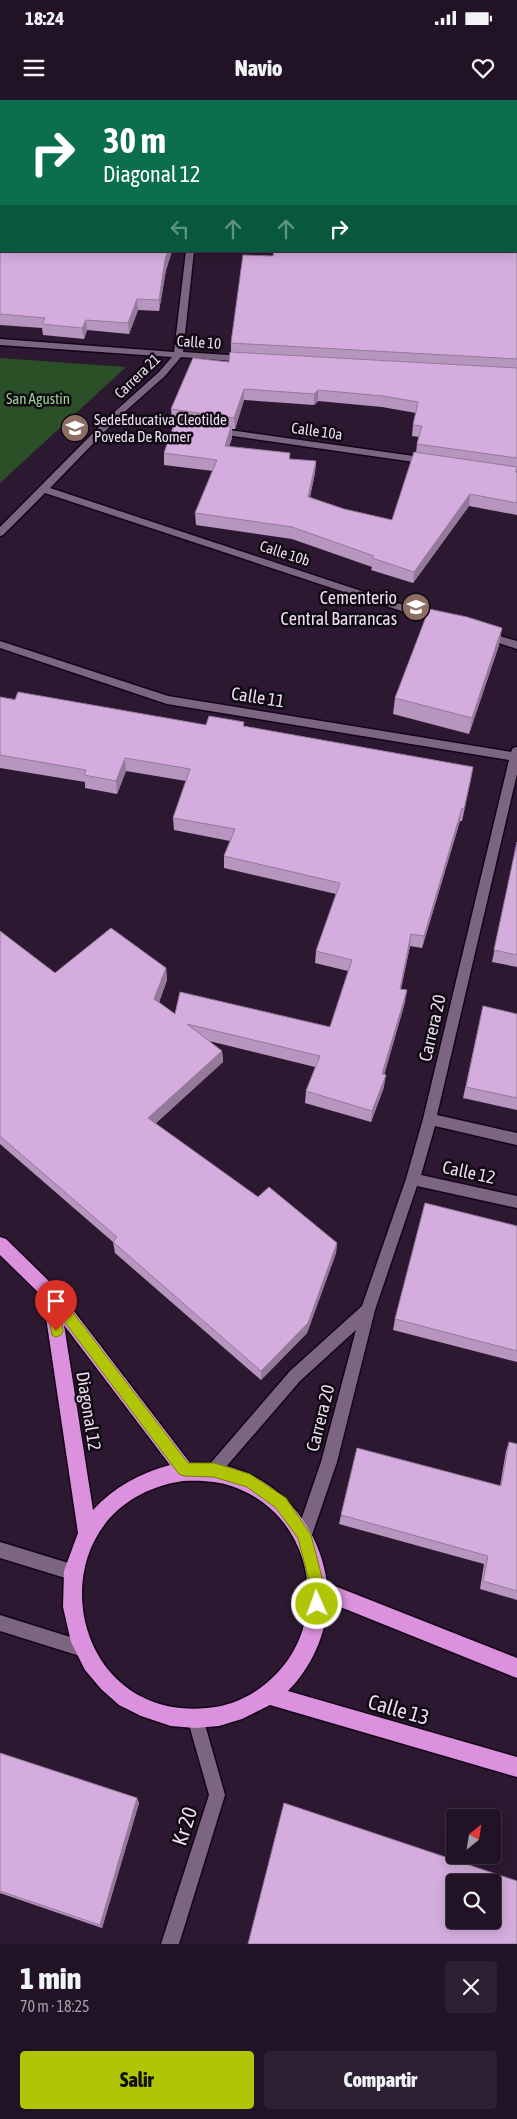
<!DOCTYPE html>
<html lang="es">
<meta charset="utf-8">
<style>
:root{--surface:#211325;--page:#2d2032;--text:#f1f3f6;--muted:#a29ea7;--line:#3e3242;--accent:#afc505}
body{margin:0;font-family:"Asap Condensed",sans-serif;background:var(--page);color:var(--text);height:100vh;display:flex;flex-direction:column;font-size:19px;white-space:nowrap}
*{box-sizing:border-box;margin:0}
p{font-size:16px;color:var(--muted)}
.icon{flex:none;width:28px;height:28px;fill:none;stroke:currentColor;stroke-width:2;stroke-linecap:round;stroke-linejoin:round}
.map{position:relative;height:1844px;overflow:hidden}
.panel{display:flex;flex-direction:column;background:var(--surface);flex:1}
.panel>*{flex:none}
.hud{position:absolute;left:0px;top:0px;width:518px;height:152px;box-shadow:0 2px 12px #0003,0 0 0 1px var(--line);background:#0b6e4f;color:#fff;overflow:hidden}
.needle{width:32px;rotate:30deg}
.fabs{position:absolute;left:446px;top:1709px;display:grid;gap:10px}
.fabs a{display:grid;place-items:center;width:55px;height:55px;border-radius:5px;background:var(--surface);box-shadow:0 2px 12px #0003,0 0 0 1px var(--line);font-size:25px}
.pin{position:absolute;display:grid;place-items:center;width:42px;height:42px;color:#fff;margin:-51px -21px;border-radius:50% 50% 50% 0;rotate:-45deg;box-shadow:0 0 5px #0007}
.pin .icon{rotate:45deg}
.me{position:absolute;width:55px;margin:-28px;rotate:358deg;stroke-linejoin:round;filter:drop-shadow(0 0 4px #0008)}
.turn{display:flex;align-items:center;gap:18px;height:105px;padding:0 20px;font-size:22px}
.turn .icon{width:65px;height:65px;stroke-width:2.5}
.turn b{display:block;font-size:35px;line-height:42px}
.lanes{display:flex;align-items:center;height:48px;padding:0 20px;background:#0003;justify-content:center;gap:25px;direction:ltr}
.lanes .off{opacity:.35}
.round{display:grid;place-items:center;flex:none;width:52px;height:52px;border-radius:5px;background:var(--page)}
.summary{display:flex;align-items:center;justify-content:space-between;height:85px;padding:0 20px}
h1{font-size:30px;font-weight:800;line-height:38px}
.button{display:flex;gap:10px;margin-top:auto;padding:10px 20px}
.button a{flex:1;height:58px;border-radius:5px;background:var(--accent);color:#111;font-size:20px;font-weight:800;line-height:58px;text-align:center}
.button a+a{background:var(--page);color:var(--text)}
.status{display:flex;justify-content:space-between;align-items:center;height:35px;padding:0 25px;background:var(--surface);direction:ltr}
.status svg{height:14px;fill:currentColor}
header{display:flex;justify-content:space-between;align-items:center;height:65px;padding:0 20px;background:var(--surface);font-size:22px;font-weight:800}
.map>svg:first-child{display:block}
</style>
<div class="status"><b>18:24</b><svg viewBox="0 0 49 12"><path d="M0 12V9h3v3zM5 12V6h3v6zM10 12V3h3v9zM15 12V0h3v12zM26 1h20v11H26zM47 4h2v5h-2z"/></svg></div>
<header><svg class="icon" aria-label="menu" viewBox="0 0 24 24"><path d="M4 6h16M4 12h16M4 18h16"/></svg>Navio<svg class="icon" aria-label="heart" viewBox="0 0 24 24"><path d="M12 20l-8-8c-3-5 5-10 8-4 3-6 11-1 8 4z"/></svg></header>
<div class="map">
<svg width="517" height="1844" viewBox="0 0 517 1844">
<rect width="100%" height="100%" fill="#2c1931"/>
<path fill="#2b5027" d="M0 258 126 267 0 383Z"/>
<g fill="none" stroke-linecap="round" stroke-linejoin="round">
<defs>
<path id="minor" d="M424 0H453L454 1H425Z
M186 151H194L183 252 244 256 248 259 244 262 181 257 165 276 121 315 191 324 194 325V329L116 320 50 388 446 519V523H438L45 393 3 435 0 436V427L111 315 159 272 172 257 0 245V239L174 252Z
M215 328 428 358 433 361 428 364 212 333 210 331Z
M485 532 517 541V549L481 537 480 535 481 533Z
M0 541 168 596 511 652 513 648 517 647V674L437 1015 517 1033V1045L435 1026 421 1075 517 1096V1108L417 1086 375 1210 337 1362 312 1435 309 1440 304 1443 299 1440 296 1435 321 1362 356 1230 300 1281 219 1375 214 1377 209 1375 206 1370 209 1365 290 1271 362 1206 406 1079 423 1019 509 660 167 604 0 548Z
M0 1442 75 1465 81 1467 83 1473 81 1479 75 1481 0 1458Z
M0 1515 83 1541 89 1543 91 1549 89 1555 83 1557 0 1531Z
M196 1613 202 1615 204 1621 225 1695 179 1844H161L209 1695 188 1621 190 1615Z"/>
<path id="highway" d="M0 1137 6 1139 57 1189 190 1363C262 1359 318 1415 327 1483L517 1558V1578L328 1502C326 1535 311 1568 288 1591L517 1657V1677L270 1605 242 1619 219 1626 195 1628 171 1626 141 1616 119 1605 101 1589 85 1570 71 1542 63 1507 64 1471 78 1433 43 1197 0 1155ZM64 1225 170 1365C140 1373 114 1387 93 1410ZM183 1381C202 1380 221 1381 239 1389 315 1420 332 1524 271 1579 253 1596 231 1606 207 1608 60 1622 31 1404 183 1381Z"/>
</defs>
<use href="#minor" stroke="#140418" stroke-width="3"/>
<use href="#highway" stroke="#140418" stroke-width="3"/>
<use href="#minor" fill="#7b6581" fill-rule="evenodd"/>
<use href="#highway" fill="#db91dd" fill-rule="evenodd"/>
</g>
<path fill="#b695bf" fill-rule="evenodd" d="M0 0H131V1H1V151H172L166 170 159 211 138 210 129 234 87 230 84 239 43 235 42 228 0 225Z
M517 0V369L516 373H517V415L469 406 413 483 371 470 372 467 292 439 196 425 195 413 213 371 164 365V353L176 321 172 320 171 309 229 262 231 252V243L273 156 516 151V1ZM244 300 314 305 318 301 382 307 416 313 413 325 412 336 419 337 417 344 416 353 392 420 344 409 310 397 315 373 316 361 290 359V353L229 347 232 338V329H235Z
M502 528 499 545 469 634 393 614 395 598Z
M0 597 206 625 244 622V626L473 667 462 721H460L422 848 410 846 401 889 405 902 384 975V987L371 1022 305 1003 306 991 315 967 209 941 222 951 223 962 155 1024 258 1097 337 1143 336 1153 307 1233 261 1280 115 1153 113 1142 0 1044V831L55 873 166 868 167 880 159 902 175 914 330 927 348 871 315 863 316 851 336 794 224 768V756L230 741 174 730 173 718 186 681 126 671 117 694 85 688V682L0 668Z
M517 742V867L492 862Z
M483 906 517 914V1010L463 998Z
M517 1126V1262L393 1230 395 1219Z
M509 1342 517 1344V1500L480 1489 484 1464 339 1424 341 1415 500 1386 506 1351Z
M0 1653 137 1698 139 1703 102 1828 0 1793Z"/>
<path fill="#94799b" d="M168 151H172L166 170 159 211V200L165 159Z
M137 199 138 210 129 234 128 223Z
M86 220 87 230 84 239 82 228Z
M244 289V300L235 329 234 318Z
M318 290V301L314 305V294Z
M231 327 232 338 225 358V346Z
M316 361 315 373 307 409 308 397Z
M470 394 469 406 413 483 414 472Z
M502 528 499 545 469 634 472 618Z
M125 658 126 671 117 694 116 681Z
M473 667 471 680 462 721 464 709Z
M462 708 460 721 422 848 424 836Z
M411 834 410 846 398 901 400 889Z
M166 868 167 880 156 911 154 899Z
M407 890 405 902 381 986 382 974Z
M222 951 223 962 149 1029 148 1018Z
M386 975 384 987 371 1022 372 1011Z
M337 1143 336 1153 307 1233 261 1280V1271Z
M137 1698 139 1703 102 1828 100 1825Z"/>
<path fill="#d4adde" stroke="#94799b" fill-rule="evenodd" d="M0 0H126V1H1V151H168L165 159 159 200 137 199 128 223 86 220 82 228 42 224 45 218 0 214V98H1V91H0Z
M180 0H369V1H179Z
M434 0H517V120H516V1H433Z
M516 127H517V138H516Z
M516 146H517V259L231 243 243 155 273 156 274 151H516Z
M230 252 517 268V358L417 344 422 326 413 325 418 302 383 296 318 290 314 294 244 289 234 318 171 309 193 258 229 262Z
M176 319 231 327 225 346 290 353 289 359 316 361 308 397 344 409 392 420 414 352 517 367 516 372 517 373V403L470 394 414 472 372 458 374 456 292 427 195 413 217 360 164 353Z
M429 509 467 517 502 528 472 618 395 598Z
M18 592 206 625 209 616 244 622 243 626 473 667 464 709 462 708 424 836 411 834 400 889 407 890 382 974 386 975 372 1011 306 991 320 956 187 924 222 951 148 1018 258 1097 269 1087 337 1143 308 1223 261 1271 113 1142 117 1137 0 1036V831L55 873 111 828 166 868 154 899 175 914 180 892 330 927 352 860 316 851 340 783 224 756 235 729 173 718 190 669 125 658 116 681 84 675 86 670 0 655V597L15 600Z
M517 742V855L494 850Z
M483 906 517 914V998L466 987Z
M425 1103 517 1126V1251L395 1219Z
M509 1342 517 1344V1491L483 1481 488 1456 341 1415 357 1348 501 1386Z
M0 1653 137 1698 100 1825 0 1791Z
M284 1703 517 1781V1844H248ZM455 1782H492V1820H455Z"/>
<path fill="#afc505" stroke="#728003" d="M51 1188 55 1189 188 1363H214L250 1374 286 1398 311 1435 325 1489 322 1509 317 1511 312 1509 309 1504 311 1489 298 1438 276 1408 247 1387 214 1377 184 1376 179 1374 61 1217 63 1231 61 1235 56 1237 52 1235 44 1194 46 1189Z"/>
<defs>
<symbol id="school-disc" viewBox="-11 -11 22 22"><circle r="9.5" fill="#8d6e63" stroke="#100812"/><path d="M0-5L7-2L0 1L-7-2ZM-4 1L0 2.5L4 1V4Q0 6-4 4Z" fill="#fff"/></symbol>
</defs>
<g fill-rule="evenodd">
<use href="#school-disc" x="59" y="312" width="32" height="32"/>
<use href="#school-disc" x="400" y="491" width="32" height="32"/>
</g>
<g text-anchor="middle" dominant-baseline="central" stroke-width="5" stroke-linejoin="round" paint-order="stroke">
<g font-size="15" fill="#ebdfef" stroke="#100812">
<text transform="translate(199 242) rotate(4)">Calle 10</text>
<text transform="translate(137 276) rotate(-44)">Carrera 21</text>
<text transform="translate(317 331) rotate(8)">Calle 10a</text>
<text transform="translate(285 453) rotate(18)">Calle 10b</text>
</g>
<g font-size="15" fill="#98d390" stroke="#100812">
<text x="38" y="298">San Agustin</text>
</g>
<g font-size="15" fill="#ebdfef" stroke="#100812" text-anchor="start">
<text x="94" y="319">SedeEducativa Cleotilde<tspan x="94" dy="17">Poveda De Romer</tspan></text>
</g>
<g font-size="18" fill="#ebdfef" stroke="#100812" text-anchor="end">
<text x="397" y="497">Cementerio<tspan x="397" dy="21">Central Barrancas</tspan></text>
</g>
<g font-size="18" fill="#ebdfef" stroke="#100812">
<text transform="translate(258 597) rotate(9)">Calle 11</text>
<text transform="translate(432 928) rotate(-77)">Carrera 20</text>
<text transform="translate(469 1072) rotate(12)">Calle 12</text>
<text transform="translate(89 1311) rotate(81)">Diagonal 12</text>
<text transform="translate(320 1318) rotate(-76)">Carrera 20</text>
</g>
<g font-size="21" fill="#ebdfef" stroke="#100812">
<text transform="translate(399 1609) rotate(16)">Calle 13</text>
<text transform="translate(184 1726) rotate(-72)">Kr 20</text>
</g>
</g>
</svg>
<div class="fabs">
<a><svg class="needle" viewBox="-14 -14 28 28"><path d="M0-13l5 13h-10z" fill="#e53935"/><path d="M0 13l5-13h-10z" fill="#a29ea7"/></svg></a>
<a><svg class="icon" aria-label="search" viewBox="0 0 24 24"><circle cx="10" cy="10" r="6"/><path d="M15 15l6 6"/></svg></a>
</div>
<div class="pin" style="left:56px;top:1231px;background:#d93025"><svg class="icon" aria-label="arrive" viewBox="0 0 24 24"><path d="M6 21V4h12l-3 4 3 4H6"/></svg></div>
<svg class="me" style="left:317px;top:1504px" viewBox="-20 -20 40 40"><circle r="17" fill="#afc505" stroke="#fff" stroke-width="3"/><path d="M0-11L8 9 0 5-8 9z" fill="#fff"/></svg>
<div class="hud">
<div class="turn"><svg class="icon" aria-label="right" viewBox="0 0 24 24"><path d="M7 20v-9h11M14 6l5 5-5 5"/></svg><div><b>30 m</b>Diagonal 12</div></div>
<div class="lanes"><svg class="icon off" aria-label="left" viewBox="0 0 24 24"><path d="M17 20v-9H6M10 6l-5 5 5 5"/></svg><svg class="icon off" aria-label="ahead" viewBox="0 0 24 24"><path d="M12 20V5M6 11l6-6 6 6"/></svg><svg class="icon off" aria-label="ahead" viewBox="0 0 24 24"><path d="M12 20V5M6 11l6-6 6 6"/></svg><svg class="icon" aria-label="right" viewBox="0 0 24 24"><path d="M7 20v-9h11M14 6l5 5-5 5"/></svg></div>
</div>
</div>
<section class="panel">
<div class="summary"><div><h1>1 min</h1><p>70 m · 18:25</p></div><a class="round"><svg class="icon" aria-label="close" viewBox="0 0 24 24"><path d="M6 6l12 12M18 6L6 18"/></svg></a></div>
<div class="button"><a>Salir</a><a>Compartir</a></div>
</section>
